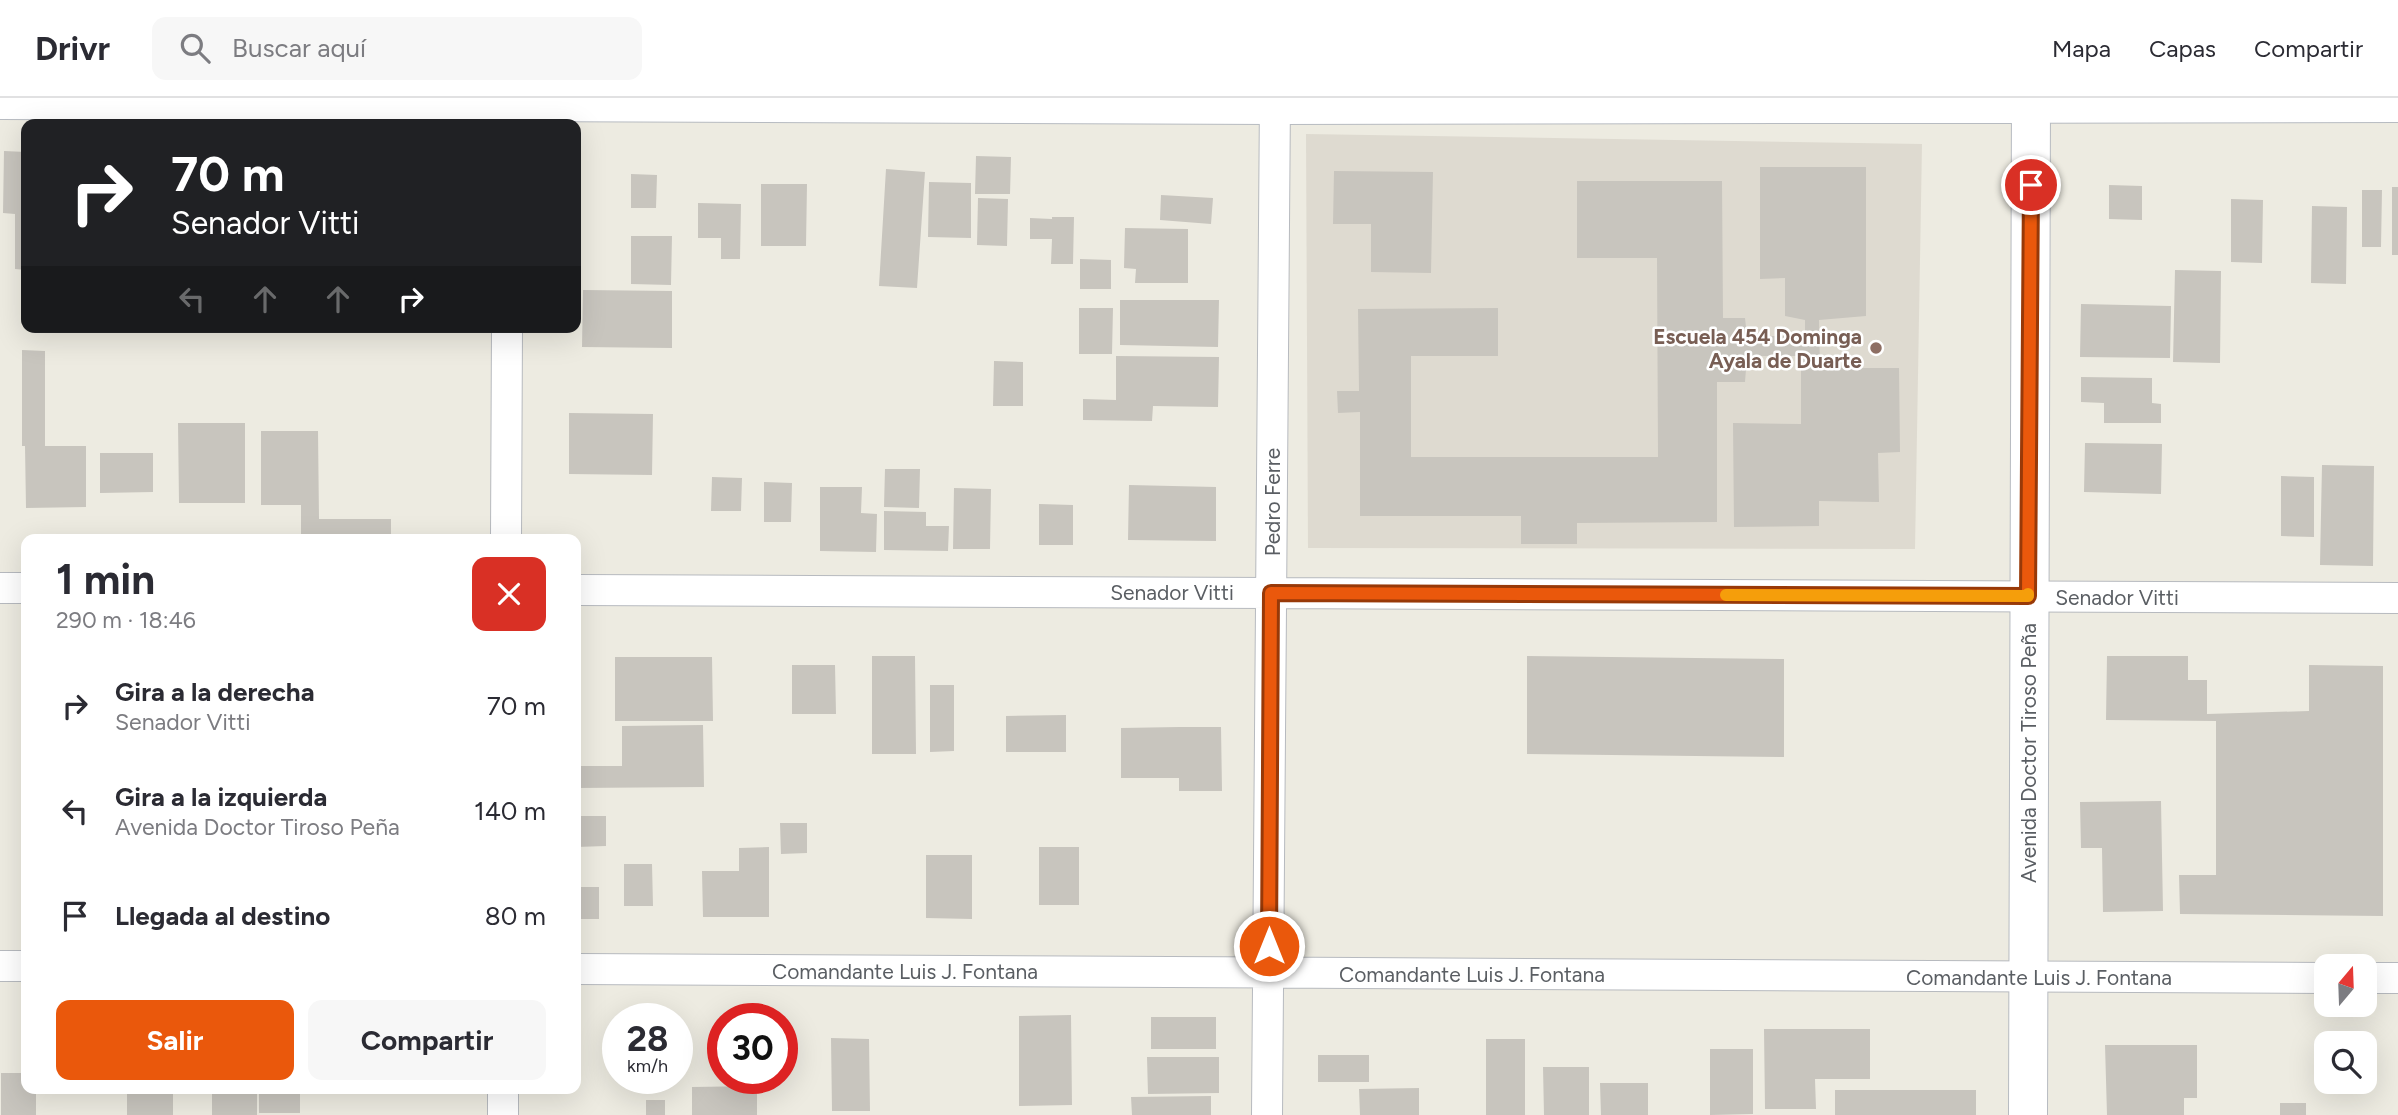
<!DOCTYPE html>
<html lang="es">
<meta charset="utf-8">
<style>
:root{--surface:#fff;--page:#f7f7f7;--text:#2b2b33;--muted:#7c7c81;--line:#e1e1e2;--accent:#ea580c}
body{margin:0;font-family:Figtree,sans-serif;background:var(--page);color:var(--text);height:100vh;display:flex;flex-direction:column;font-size:26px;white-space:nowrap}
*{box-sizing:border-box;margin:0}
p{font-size:23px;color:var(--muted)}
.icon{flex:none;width:38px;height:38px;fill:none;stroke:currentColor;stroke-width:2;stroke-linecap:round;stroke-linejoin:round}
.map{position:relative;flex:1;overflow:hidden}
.drawer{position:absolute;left:21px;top:436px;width:560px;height:560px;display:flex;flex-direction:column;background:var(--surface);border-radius:14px;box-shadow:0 7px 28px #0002}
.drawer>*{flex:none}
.hud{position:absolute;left:21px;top:21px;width:560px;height:214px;border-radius:14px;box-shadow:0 7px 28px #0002;background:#202124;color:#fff;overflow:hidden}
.needle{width:46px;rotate:19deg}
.tools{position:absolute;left:2314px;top:856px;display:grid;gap:14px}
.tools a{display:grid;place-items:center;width:63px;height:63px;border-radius:14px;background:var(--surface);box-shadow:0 7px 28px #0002;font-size:35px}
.speed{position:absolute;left:602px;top:905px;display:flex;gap:14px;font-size:35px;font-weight:700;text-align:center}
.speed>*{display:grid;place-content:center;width:91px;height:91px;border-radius:50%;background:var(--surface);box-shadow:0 7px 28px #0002;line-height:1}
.speed small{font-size:18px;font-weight:400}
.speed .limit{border:10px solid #d22;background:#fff;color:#111}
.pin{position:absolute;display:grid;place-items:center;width:60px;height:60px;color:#fff;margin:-30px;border:4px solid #fff;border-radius:50%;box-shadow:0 2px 7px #0007}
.me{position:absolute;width:77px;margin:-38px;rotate:0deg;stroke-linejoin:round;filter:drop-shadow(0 0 5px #0008)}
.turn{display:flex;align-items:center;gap:24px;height:147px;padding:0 35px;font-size:32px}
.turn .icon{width:91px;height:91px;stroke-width:2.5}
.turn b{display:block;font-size:49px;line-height:60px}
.lanes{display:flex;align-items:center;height:66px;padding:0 35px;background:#0003;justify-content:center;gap:35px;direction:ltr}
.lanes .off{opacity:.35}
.round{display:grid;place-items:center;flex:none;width:74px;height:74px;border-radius:14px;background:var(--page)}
.summary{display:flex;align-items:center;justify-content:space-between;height:119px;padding:0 35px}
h1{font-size:42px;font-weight:700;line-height:52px}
.button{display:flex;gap:14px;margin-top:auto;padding:14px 35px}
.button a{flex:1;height:80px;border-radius:14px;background:var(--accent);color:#fff;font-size:28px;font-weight:700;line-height:80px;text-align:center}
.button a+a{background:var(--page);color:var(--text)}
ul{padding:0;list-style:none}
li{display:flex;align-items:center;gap:21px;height:105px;padding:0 35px}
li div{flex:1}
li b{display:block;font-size:26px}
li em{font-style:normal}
header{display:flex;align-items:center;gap:42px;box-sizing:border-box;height:98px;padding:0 35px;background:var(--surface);border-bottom:2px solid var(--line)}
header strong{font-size:33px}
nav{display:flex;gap:38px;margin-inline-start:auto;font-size:24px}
.search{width:490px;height:63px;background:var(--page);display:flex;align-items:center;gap:18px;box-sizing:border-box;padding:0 24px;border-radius:14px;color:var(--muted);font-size:26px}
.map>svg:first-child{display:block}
</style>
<header>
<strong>Drivr</strong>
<div class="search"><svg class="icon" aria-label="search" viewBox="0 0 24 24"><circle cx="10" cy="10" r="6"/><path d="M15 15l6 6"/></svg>Buscar aquí</div>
<nav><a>Mapa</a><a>Capas</a><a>Compartir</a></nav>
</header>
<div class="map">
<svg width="2398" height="1017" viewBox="0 0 2398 1017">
<rect width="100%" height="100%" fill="#edebe1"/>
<path fill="#dedad0" d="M1306 36 1922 46 1915 451 1308 450Z"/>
<path fill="#c8c5be" d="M4 53 26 54V172L15 171V116L3 115Z
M976 58 1011 59 1010 96H975Z
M1760 69H1866V218L1819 222 1820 270H1899L1900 354 1878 355 1879 404 1819 403V428L1734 429 1733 325 1801 326V258H1747L1745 284H1717V424L1577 425V446H1521V418H1360V314L1338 315 1337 293H1359L1358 211 1498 210V258H1411V359H1658L1657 160H1577V83H1722L1723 220H1745L1747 238H1805V222L1785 218V180L1760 181Z
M886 71 925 74 917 190 879 188Z
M1334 73 1433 74 1431 175 1371 174V126H1333Z
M631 76 657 77 656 110H631Z
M929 84 971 85V140L928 139Z
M761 86H807L806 148H761Z
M2109 87 2142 88V122L2109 121Z
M2392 89H2398V157H2392Z
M2362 92H2382L2381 149H2362Z
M1161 97 1213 100 1211 126 1160 122Z
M978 100 1008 101 1007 148 977 147Z
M2231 101 2263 102 2262 165 2231 164Z
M698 105 741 106 740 161H721V140H698Z
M2312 108 2347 109 2346 186 2311 185Z
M1052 119H1074L1073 166H1051L1052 141H1030V120L1052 121Z
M1125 130 1188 131V185H1135L1136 171 1124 170Z
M631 138H672L671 187 631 186Z
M1080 161 1111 162V191H1080Z
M2175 172 2221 173 2220 265 2173 264Z
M583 192 672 193V250L582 249Z
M1120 202H1219L1218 249 1120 247Z
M2081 206 2171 208 2170 260 2080 259Z
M1079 210H1113L1112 256H1079Z
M22 252 45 253V348H86V409L26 410 25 348H22Z
M1116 258 1219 259 1218 309 1153 308 1152 323 1083 322V301L1116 302Z
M994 263 1023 264V308H993Z
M2081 279 2152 280V305L2161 306V325H2104V305L2081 304Z
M569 315 653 316 652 377 569 376Z
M178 325H245V405H179Z
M261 333H318L319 421H391V441H301V407H261Z
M2085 345 2162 346 2161 396 2084 394Z
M100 355H153V394L100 395Z
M2322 367 2374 368 2373 468 2320 467Z
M885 371H920L919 410 884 409Z
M2281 378 2314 379V439L2281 438Z
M712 379 742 380 741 413H711Z
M764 384 792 385 791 424H764Z
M1129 387 1216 389V443L1128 442Z
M820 389H862L861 415 877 416 876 454 820 453Z
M954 390 991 391 990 451H953Z
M1039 406 1073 407V447H1039Z
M884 413 926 414V428H949L948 453 884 452Z
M872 558H915L916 656H872Z
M1527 558 1784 561V659L1527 656Z
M2107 558H2188V582H2207V616L2309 613V567L2383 568V818L2180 816 2179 777H2216V623L2106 622Z
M615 559H712L713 623H615Z
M792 567H835L836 616H792Z
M930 587H954V653L930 654Z
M1066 617V654H1006V618Z
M703 627 704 689 576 690V668H622V628Z
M1179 629H1221L1222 693H1179V680H1121V630Z
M2161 703 2163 813 2103 814 2102 750H2081L2080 704Z
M576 718H606V748L576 749Z
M780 725H807V755L781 756Z
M769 749V819H703L702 773H739V750Z
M1039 749H1079V807H1039Z
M926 757H972V821L926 820Z
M624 766H652L653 808H624Z
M576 789H599V821H576Z
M1071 917 1072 1007 1019 1008V918Z
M1151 919H1216V951H1151Z
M609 928H618V975H610Z
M1764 931H1870V981H1815L1816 1011H1765Z
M831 940 869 941 870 1013H832Z
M1486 941H1525V1017H1486Z
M2105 947H2197V1000H2184V1017H2107Z
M1710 951H1753V1016L1710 1017Z
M1318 957H1369V984H1318Z
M1147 959H1219V995L1148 996Z
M1543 969H1589V1017H1544Z
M1 975H26V990H36V1017H1Z
M1600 985H1648V1017H1601Z
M757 988V1017H692V989Z
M127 990H173V1017H127Z
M212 990H257V1017H212Z
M259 990H300V1015H259Z
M1419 990V1017H1360L1359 991Z
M1835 992H1976V1017H1835Z
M1211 998V1017H1132L1131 999Z
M646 1002H665V1017H646Z
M2280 1005H2306V1017H2280Z"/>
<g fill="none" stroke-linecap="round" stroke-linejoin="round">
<defs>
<path id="street" d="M506 441 507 229
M0 490H26
M576 492 2398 500
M0 868H26
M576 871 2326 880
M2364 880H2398
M503 1017V990
M1267 1017 1275 0"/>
<path id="secondary" d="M0 2 1275 7 2398 5
M2028 1017 2031 0"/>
</defs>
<use href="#street" stroke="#b7babf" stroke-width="32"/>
<use href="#secondary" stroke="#b7bbc1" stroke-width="40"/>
<use href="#street" stroke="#fff" stroke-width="30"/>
<use href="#secondary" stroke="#fff" stroke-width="38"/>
</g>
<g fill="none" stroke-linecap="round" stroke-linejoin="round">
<defs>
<path id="route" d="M1269 848 1271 495 2028 498 2031 87"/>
</defs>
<use href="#route" stroke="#983908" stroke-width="18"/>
<use href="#route" stroke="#ea580c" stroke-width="12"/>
<path stroke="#f59e0b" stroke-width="12" d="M1726 497 2028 498V496"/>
</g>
<circle fill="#8d6e63" stroke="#fff" stroke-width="2.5" cx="1876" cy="250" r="7"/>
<g text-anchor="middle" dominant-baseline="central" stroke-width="5" stroke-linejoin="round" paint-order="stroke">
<g font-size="21" font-weight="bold" fill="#785e54" stroke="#fff" text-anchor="end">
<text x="1862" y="238">Escuela 454 Dominga<tspan x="1862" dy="24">Ayala de Duarte</tspan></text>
</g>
<g font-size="21" fill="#5a5e63" stroke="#fff">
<text transform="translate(1272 404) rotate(-90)">Pedro Ferre</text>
<text x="1172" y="494">Senador Vitti</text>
<text x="2117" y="499">Senador Vitti</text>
<text transform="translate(2028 655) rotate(-90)">Avenida Doctor Tiroso Peña</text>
<text x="905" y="873">Comandante Luis J. Fontana</text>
<text x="1472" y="876">Comandante Luis J. Fontana</text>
<text x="2039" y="879">Comandante Luis J. Fontana</text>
</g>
</g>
</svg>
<div class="tools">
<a><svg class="needle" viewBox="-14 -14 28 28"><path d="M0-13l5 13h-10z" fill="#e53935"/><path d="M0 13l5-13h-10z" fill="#7c7c81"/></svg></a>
<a><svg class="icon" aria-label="search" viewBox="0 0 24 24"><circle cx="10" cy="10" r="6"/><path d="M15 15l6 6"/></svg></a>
</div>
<div class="speed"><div>28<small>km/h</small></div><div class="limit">30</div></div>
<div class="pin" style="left:2031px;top:87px;background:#d93025"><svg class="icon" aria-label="arrive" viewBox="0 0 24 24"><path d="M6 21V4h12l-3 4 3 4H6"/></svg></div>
<svg class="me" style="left:1269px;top:848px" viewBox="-20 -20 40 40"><circle r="17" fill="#ea580c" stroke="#fff" stroke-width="3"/><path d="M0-11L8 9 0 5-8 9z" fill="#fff"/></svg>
<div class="hud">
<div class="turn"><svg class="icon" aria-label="right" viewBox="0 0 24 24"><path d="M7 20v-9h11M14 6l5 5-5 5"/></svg><div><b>70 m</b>Senador Vitti</div></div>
<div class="lanes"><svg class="icon off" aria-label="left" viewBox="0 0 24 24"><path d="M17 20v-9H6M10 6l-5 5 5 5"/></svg><svg class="icon off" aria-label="ahead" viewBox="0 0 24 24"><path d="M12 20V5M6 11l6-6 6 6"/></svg><svg class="icon off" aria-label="ahead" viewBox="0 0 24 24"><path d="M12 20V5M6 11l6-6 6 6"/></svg><svg class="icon" aria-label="right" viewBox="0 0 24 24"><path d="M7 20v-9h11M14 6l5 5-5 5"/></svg></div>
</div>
<section class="drawer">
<div class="summary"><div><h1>1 min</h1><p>290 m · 18:46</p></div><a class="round" style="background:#d93025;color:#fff"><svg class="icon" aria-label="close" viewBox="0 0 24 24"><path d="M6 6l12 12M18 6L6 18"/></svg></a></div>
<ul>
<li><svg class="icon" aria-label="right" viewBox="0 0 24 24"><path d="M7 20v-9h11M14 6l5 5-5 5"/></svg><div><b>Gira a la derecha</b><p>Senador Vitti</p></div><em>70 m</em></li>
<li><svg class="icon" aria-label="left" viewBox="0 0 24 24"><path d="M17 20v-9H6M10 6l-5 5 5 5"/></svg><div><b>Gira a la izquierda</b><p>Avenida Doctor Tiroso Peña</p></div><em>140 m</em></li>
<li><svg class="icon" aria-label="arrive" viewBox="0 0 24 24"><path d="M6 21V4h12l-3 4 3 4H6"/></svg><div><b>Llegada al destino</b></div><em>80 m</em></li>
</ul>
<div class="button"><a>Salir</a><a>Compartir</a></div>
</section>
</div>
